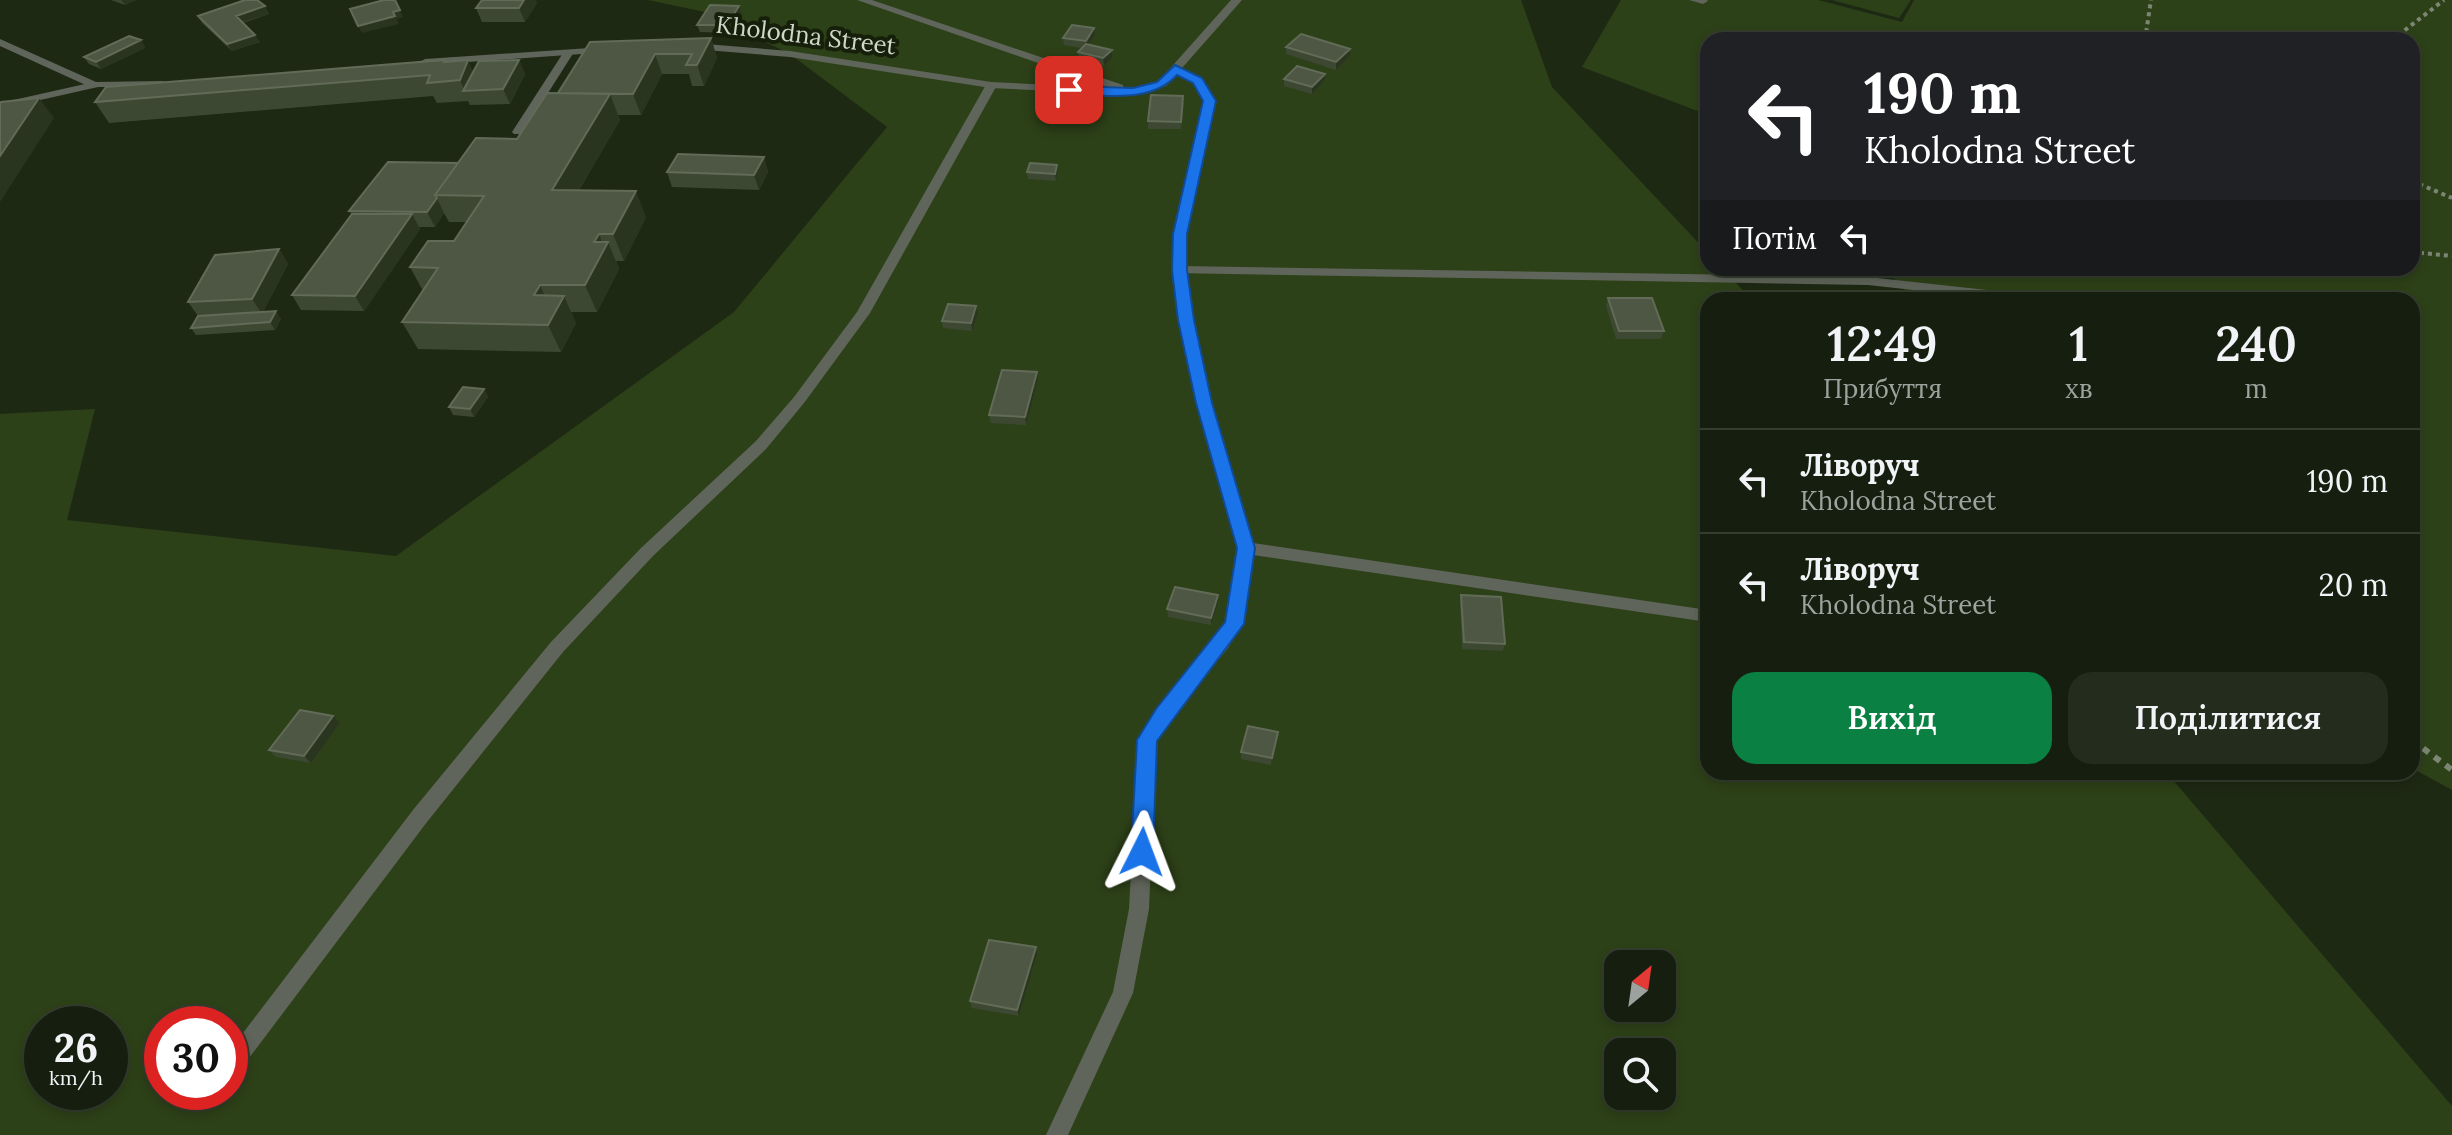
<!DOCTYPE html>
<html lang="uk">
<meta charset="utf-8">
<style>
:root{--surface:#161f0f;--page:#232c1d;--text:#f1f3f6;--muted:#9ea29e;--line:#353d2f;--accent:#0b8043}
body{margin:0;font-family:Lora,serif;background:var(--page);color:var(--text);height:100vh;display:flex;flex-direction:column;font-size:30px;white-space:nowrap}
*{box-sizing:border-box;margin:0}
p{font-size:26px;color:var(--muted)}
.icon{flex:none;width:44px;height:44px;fill:none;stroke:currentColor;stroke-width:2;stroke-linecap:round;stroke-linejoin:round}
.map{position:relative;flex:1;overflow:hidden}
.details{position:absolute;left:1700px;top:292px;width:720px;height:488px;display:flex;flex-direction:column;background:var(--surface);border-radius:24px;box-shadow:0 4px 12px #0003,0 0 0 2px var(--line)}
.details>*{flex:none}
.banner{position:absolute;left:1700px;top:32px;width:720px;height:244px;border-radius:24px;box-shadow:0 4px 12px #0003,0 0 0 2px var(--line);background:#202124;color:#fff;overflow:hidden}
.needle{width:52px;rotate:29deg}
.buttons{position:absolute;left:1604px;top:950px;display:grid;gap:16px}
.buttons a{display:grid;place-items:center;width:72px;height:72px;border-radius:16px;background:var(--surface);box-shadow:0 4px 12px #0003,0 0 0 2px var(--line);font-size:40px}
.speed{position:absolute;left:24px;top:1006px;display:flex;gap:16px;font-size:40px;font-weight:700;text-align:center}
.speed>*{display:grid;place-content:center;width:104px;height:104px;border-radius:50%;background:var(--surface);box-shadow:0 4px 12px #0003,0 0 0 2px var(--line);line-height:1}
.speed small{font-size:20px;font-weight:400}
.speed .limit{border:12px solid #d22;background:#fff;color:#111}
.pin{position:absolute;display:grid;place-items:center;width:68px;height:68px;color:#fff;margin:-34px;border-radius:16px;box-shadow:0 4px 12px #0006}
.me{position:absolute;width:88px;margin:-44px;rotate:3deg;stroke-linejoin:round;filter:drop-shadow(0 0 6px #0008)}
.turn{display:flex;align-items:center;gap:28px;height:168px;padding:0 32px;font-size:36px}
.turn .icon{width:104px;height:104px;stroke-width:2.5}
.turn b{display:block;font-size:56px;line-height:68px}
.then{display:flex;align-items:center;height:76px;padding:0 32px;background:#0003;gap:16px;font-size:30px}
.eta{display:flex;justify-content:space-evenly;align-items:center;height:136px;text-align:center}
.eta b{font-size:48px;font-weight:600;line-height:56px}
.cta{display:flex;gap:16px;margin-top:auto;padding:16px 32px}
.cta a{flex:1;height:92px;border-radius:24px;background:var(--accent);color:#fff;font-size:32px;font-weight:600;line-height:92px;text-align:center}
.cta a+a{background:var(--page);color:var(--text)}
ul{padding:0;list-style:none}
li{display:flex;align-items:center;gap:24px;height:104px;padding:0 32px;border-top:2px solid var(--line)}
li div{flex:1}
li b{display:block;font-size:30px}
li em{font-style:normal}
.map>svg:first-child{display:block}
</style>
<div class="map">
<svg width="2452" height="1135" viewBox="0 0 2452 1135">
<rect width="100%" height="100%" fill="#1e2914"/>
<path fill="#2d4118" fill-rule="evenodd" d="M648 0H1521L1552 87 1708 253V268H1722L1752 300H1708V772H2166L2452 1106V1135H0V414L95 409 67 520 396 556 734 312 887 127 790 54 705 12ZM1618 964H1662V1008H1618ZM42 1024H110V1092H42ZM162 1024H230V1092H162ZM1618 1052H1662V1096H1618Z
M1621 0H1818L1902 22 1914 0H2452V790L2412 768V300H1914L1884 268H2412V40H1708V115L1582 67Z
M1832 0H1911L1899 18Z"/>
<g fill="none" stroke-linecap="round" stroke-linejoin="round">
<path stroke="#7d8675" stroke-width="4" stroke-dasharray="4 4" stroke-linecap="butt" d="M2145 40 2151 0
M2392 40 2444 0
M2412 181 2452 198
M2412 252 2452 256"/>
<path stroke="#7d8675" stroke-width="6" stroke-dasharray="7 7" stroke-linecap="butt" d="M2412 740 2452 770"/>
<path fill="#60655b" fill-rule="evenodd" d="M1689 0H1707L1708 1 1703 4Z
M565 50 574 52 522 134H514L512 132Z
M94 82 98 83V87L0 109V103Z
M987 83 997 85 870 313 804 403 766 449 653 556 563 652 427 822 237 1074 230 1078V1050L413 810 551 642 641 548 756 441 794 397 857 312Z
M1180 266 1868 277 1987 290 1994 294 1987 298 1868 285 1175 273 1174 270Z
M1246 542 1708 610V622L1246 554 1238 548Z"/>
<path fill="#60655b" fill-rule="evenodd" d="M857 0H872L1123 85 1124 88 1133 89 1158 82 1231 0H1242L1182 68 1202 78 1216 101 1186 234V270L1193 320 1211 403 1254 548 1242 624 1228 648 1169 720 1156 741 1149 909 1133 993 1068 1135H1046L1113 992 1129 909 1138 740 1157 710 1216 638 1226 623 1231 601 1238 548 1197 403 1179 320 1174 270V234L1204 101 1194 82 1177 74 1166 86 1133 95 991 88 790 57 693 49 688 46 693 43 790 51 991 82 1110 88Z
M0 39 96 82 163 81 169 84 163 87H90L0 46Z
M605 47 609 48V52L425 65 420 62 425 59Z"/>
</g>
<path fill="#3d4832" d="M111 0H136L125 5Z
M537 3 525 22H482L476 8Z
M265 6 269 14 243 23 260 42 232 51 202 23 198 16Z
M741 13 729 33 700 32 697 25Z
M1094 28 1095 35 1088 45 1112 58 1104 66 1079 59 1078 52 1082 48 1064 45 1063 38Z
M711 38 717 58 704 86H692L689 74H662L641 115H618L620 120 579 190 646 217 624 261H616L619 269 597 312H571L576 323 561 352 418 349 402 322 423 291 410 267 454 241 467 222H449L444 213 435 227H419L420 229 364 311 301 310 292 295 352 215 349 211 517 139 558 93 590 42Z
M141 40 145 48 101 69 89 64 84 57Z
M1286 47 1350 49V56L1336 70 1286 54Z
M445 60 446 62 473 72 519 60 525 74 510 104 470 105 468 101 437 103 433 96 109 123 95 102Z
M1284 79 1324 81 1312 94 1284 86Z
M1184 103 1181 129H1148V121Z
M764 157 768 172 759 190 672 187 667 172Z
M1027 172H1058L1056 181 1028 179Z
M279 249 288 264 263 312 281 319 275 330 196 335 191 328 198 316 188 302Z
M1608 298 1664 331 1661 339H1616L1606 306Z
M978 314 972 331 943 328 942 321Z
M1037 372 1038 380 1026 425 991 423 989 415Z
M484 389 488 397 474 417 453 415 449 407Z
M1218 595V603L1211 625 1168 617 1167 609Z
M1461 595 1505 644 1503 651 1462 649 1460 603Z
M340 723 311 763 276 757 269 750Z
M1278 739 1271 765 1241 759V752Z
M1036 947 1037 954 1019 1016 972 1008 970 1001Z"/>
<path fill="#2a351f" d="M121 0H136L125 5Z
M524 0H536L537 3 525 22 519 8Z
M265 6 269 14 240 23 236 16Z
M739 6 741 13 729 33 727 25Z
M400 10 403 17 397 19 393 12Z
M395 16 399 24 362 33 358 26Z
M1094 28 1095 35 1086 48V41Z
M255 35 260 42 232 51 227 44Z
M711 38 717 58 704 86 697 65Z
M141 40 145 48 101 69 96 62Z
M1350 49V56L1336 70V62Z
M1112 50V58L1104 66 1103 58Z
M655 54 662 74 641 115 633 94Z
M468 60 477 81 465 91 460 80Z
M519 60 525 74 510 104 503 89Z
M1325 74 1324 81 1312 94V87Z
M610 94 620 120 563 216 552 190Z
M39 98 54 118 0 202V156Z
M764 157 768 172 759 190 754 175Z
M1057 165 1058 172 1056 181 1055 174Z
M636 191 646 217 624 261 613 234Z
M437 198 444 213 435 227 427 212Z
M412 214 420 229 364 311 355 296Z
M599 234 605 249 608 242 619 269 597 312 585 285 594 242Z
M279 249 288 264 262 314 252 299Z
M540 285 552 312 534 295Z
M564 296 576 323 561 352 548 325Z
M976 306 978 314 972 331 971 323Z
M276 311 281 319 275 330 270 322Z
M1037 372 1038 380 1026 425 1025 417Z
M484 389 488 397 474 417 470 409Z
M1218 595V603L1211 625V618Z
M333 716 340 723 311 763 304 756Z
M1278 732V739L1271 765 1272 758Z
M1036 947 1037 954 1019 1016 1017 1010Z"/>
<path fill="#4d5743" stroke="#616b58" stroke-width="2" d="M245 0H257L265 6 236 16 255 35 227 44 198 16Z
M384 0H395L400 10 393 12 395 16 358 26 350 9Z
M482 0H524L519 8H476Z
M710 5 739 6 727 25H697Z
M1072 25 1094 28 1086 41 1063 38Z
M1301 34 1350 49 1336 62 1286 47Z
M129 36 141 40 96 62 84 57Z
M711 38 697 65H686L692 54H655L633 94 558 93 590 42Z
M1086 44 1112 50 1103 58 1078 52Z
M445 60 444 62 468 60 460 80 427 83 430 75 95 102 106 87Z
M519 60 503 89 463 91 479 61Z
M1297 66 1325 74 1312 87 1284 79Z
M547 93 610 94 552 190 636 191 613 234H599L594 242H608L585 285H540L534 295 564 296 548 325 402 322 438 268 410 267 428 241H454L484 196 435 195 476 138 517 139Z
M1151 95 1183 96 1181 122 1148 121Z
M39 98 0 156V103L1 102Z
M678 154 764 157 754 175 667 172Z
M388 162 458 163 435 195 437 198 427 212 349 211Z
M1030 163 1057 165 1055 174 1027 172Z
M352 214H412L355 296 292 295Z
M279 249 252 299 188 302 215 255Z
M1608 298H1652L1664 331H1619Z
M948 304 976 306 971 323 942 321Z
M276 311 270 322 191 328 198 316Z
M1002 370 1037 372 1025 417 989 415Z
M463 387 484 389 470 409 449 407Z
M1175 587 1218 595 1211 618 1167 609Z
M1461 595 1501 597 1505 644 1464 642Z
M300 710 333 716 304 756 269 750Z
M1248 726 1278 732 1272 758 1241 752Z
M989 940 1036 947 1017 1010 970 1001Z"/>
<path fill="#1a73e8" stroke="#114b97" stroke-width="2" d="M1175 65 1202 78 1216 101 1187 234V270L1194 320 1212 403 1255 548 1244 624 1157 741 1153 852 1150 859 1142 862 1134 859 1131 852 1137 740 1156 709 1225 622 1237 548 1196 403 1178 320 1172 270 1173 234 1203 101 1193 83 1177 75C1151 104 1104 95 1069 94L1063 90 1069 86 1133 88 1157 82Z"/>
<g text-anchor="middle" dominant-baseline="central" stroke-width="8" stroke-linejoin="round" paint-order="stroke">
<g font-size="24" fill="#cfd7c9" stroke="#151f0a">
<text transform="translate(806 35) rotate(7)">Kholodna Street</text>
</g>
</g>
</svg>
<div class="buttons">
<a><svg class="needle" viewBox="-14 -14 28 28"><path d="M0-13l5 13h-10z" fill="#e53935"/><path d="M0 13l5-13h-10z" fill="#9ea29e"/></svg></a>
<a><svg class="icon" aria-label="search" viewBox="0 0 24 24"><circle cx="10" cy="10" r="6"/><path d="M15 15l6 6"/></svg></a>
</div>
<div class="speed"><div>26<small>km/h</small></div><div class="limit">30</div></div>
<div class="pin" style="left:1069px;top:90px;background:#d93025"><svg class="icon" aria-label="arrive" viewBox="0 0 24 24"><path d="M6 21V4h12l-3 4 3 4H6"/></svg></div>
<svg class="me" style="left:1142px;top:852px" viewBox="-20 -20 40 40"><path d="M0-17L14 15 0 8-14 15z" fill="#1a73e8" stroke="#fff" stroke-width="4"/></svg>
<div class="banner">
<div class="turn"><svg class="icon" aria-label="left" viewBox="0 0 24 24"><path d="M17 20v-9H6M10 6l-5 5 5 5"/></svg><div><b>190 m</b>Kholodna Street</div></div>
<div class="then">Потім<svg class="icon" aria-label="left" viewBox="0 0 24 24"><path d="M17 20v-9H6M10 6l-5 5 5 5"/></svg></div>
</div>
<section class="details">
<div class="eta">
<div><b>12:49</b><p>Прибуття</p></div>
<div><b>1</b><p>хв</p></div>
<div><b>240</b><p>m</p></div>
</div>
<ul>
<li><svg class="icon" aria-label="left" viewBox="0 0 24 24"><path d="M17 20v-9H6M10 6l-5 5 5 5"/></svg><div><b>Ліворуч</b><p>Kholodna Street</p></div><em>190 m</em></li>
<li><svg class="icon" aria-label="left" viewBox="0 0 24 24"><path d="M17 20v-9H6M10 6l-5 5 5 5"/></svg><div><b>Ліворуч</b><p>Kholodna Street</p></div><em>20 m</em></li>
</ul>
<div class="cta"><a>Вихід</a><a>Поділитися</a></div>
</section>
</div>
